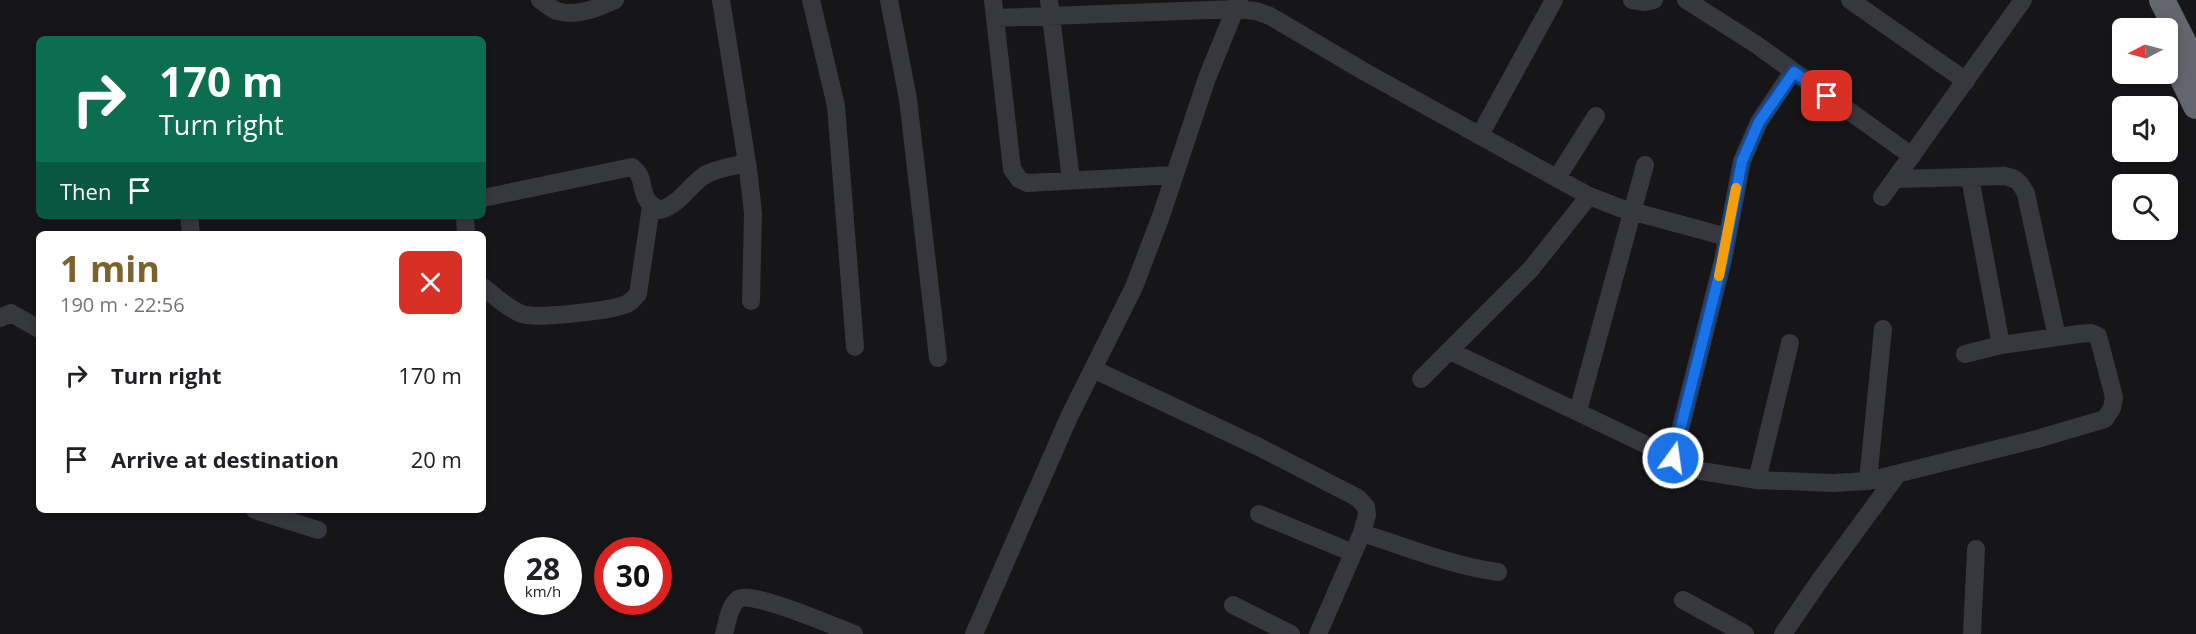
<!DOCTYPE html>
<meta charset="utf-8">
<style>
:root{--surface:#fff;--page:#f2f2f2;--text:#202124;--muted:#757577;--accent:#7e622b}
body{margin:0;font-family:"Open Sans",sans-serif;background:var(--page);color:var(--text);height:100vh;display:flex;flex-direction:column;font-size:22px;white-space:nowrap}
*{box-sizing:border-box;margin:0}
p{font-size:20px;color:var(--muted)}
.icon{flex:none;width:33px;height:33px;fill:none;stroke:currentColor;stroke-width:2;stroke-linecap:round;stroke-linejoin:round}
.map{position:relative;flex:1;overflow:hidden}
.sheet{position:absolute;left:36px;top:231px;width:450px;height:282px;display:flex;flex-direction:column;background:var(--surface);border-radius:9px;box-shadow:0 3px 9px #0003}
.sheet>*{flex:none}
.guide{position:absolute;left:36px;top:36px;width:450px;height:183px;border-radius:9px;box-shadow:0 3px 9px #0003;background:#0b6e4f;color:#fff;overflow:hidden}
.needle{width:39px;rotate:264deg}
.fabs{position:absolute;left:2112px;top:18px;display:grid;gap:12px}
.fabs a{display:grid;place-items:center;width:66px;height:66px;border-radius:9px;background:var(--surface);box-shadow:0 3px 9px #0003;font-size:30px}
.speed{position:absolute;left:504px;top:537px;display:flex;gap:12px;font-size:30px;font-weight:700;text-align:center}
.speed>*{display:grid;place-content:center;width:78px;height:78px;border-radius:50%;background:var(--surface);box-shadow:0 3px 9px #0003;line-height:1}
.speed small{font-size:15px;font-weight:400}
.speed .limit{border:9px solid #d22;background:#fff;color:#111}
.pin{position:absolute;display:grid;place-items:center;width:51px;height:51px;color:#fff;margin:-26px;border-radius:12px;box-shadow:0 3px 9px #0006}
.me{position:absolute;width:66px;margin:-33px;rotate:14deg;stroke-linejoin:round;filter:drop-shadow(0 0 4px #0008)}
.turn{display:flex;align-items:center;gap:21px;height:126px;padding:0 24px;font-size:27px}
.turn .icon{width:78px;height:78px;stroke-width:2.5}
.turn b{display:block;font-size:42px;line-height:51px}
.then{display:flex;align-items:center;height:57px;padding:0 24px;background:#0003;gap:12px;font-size:22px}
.round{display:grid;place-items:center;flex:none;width:63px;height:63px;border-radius:9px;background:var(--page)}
.summary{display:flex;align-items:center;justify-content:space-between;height:102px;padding:0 24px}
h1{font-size:36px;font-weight:700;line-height:45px;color:var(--accent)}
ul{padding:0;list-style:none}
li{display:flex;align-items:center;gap:18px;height:84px;padding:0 24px}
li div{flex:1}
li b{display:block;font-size:22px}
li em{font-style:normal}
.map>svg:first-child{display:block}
</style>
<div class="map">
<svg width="2196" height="634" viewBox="0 0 2196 634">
<rect width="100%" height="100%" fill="#161618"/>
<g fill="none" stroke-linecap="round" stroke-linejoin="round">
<path stroke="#37383d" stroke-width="18" d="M540 0C545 3 551 9 557 11 577 17 597 8 615 0
M721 0 748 169 753 213 751 301
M811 0 836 106 855 347
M889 0 908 99 938 358
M993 0 1012 169 1019 179 1027 183 1174 175
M1049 0 1071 180
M1632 0 1645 2 1654 0
M1686 0 1754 43 1912 156
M1850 0 1966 81
M995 18 1235 9 1256 11 1270 16 1365 72 1589 196 1620 208 1727 237
M1480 135 1554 0
M1557 178 1596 116
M1970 178 2001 345
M1896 179 2004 176C2017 178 2021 183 2026 194L2057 337
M1882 197 2023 0
M483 198 632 167C649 179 635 199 660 210 682 203 687 187 705 175 716 168 734 166 747 163
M189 216 191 234
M465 216 466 234
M483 287C495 296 508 309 522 314 538 319 607 311 624 305 631 303 633 299 638 294L651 206
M0 318 11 313 39 329
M1450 351 1701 471 1757 480 1833 483 1868 481 2037 439 2105 419 2112 408 2114 397 2098 336 2091 333 2078 334 2001 345 1965 354
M1093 369 1259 447 1358 498 1366 507 1367 515 1362 533 1318 634
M1421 379 1531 269 1589 196
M1578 411 1645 165
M1673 458 1723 260 1742 161 1759 122 1793 71
M1757 480 1790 343
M1868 481 1883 329
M255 510 318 530
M1259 514 1353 553
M1362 533C1407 547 1452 566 1498 572
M1683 600 1745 634
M1233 605 1291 634
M724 634C727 624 729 606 738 599 751 590 836 627 854 634
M974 634 1069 417 1134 287 1161 216 1207 78 1239 0
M1783 634 1820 580 1897 475
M1972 634 1976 549"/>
<path stroke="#63666e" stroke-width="26" d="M2162 0 2196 67
M2168 48 2196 106"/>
</g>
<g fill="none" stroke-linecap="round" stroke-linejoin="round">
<defs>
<path id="route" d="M1673 458 1723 260 1742 161 1759 122 1794 72 1827 96"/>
</defs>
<use href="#route" stroke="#114b97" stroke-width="15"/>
<use href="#route" stroke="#1a73e8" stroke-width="10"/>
<path stroke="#f59e0b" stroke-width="10" d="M1719 276 1736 188"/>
</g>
</svg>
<div class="fabs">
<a><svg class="needle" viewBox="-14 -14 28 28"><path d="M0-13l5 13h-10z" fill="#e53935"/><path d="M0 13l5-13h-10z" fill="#757577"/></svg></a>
<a><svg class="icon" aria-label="sound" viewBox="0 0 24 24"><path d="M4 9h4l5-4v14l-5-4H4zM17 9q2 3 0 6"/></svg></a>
<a><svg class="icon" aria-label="search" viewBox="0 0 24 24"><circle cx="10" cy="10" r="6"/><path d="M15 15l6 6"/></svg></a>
</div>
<div class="speed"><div>28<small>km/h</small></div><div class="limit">30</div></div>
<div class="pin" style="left:1827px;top:96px;background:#d93025"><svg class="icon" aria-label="arrive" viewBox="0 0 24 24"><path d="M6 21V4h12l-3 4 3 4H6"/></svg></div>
<svg class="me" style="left:1673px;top:458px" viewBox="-20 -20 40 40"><circle r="17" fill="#1a73e8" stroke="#fff" stroke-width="3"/><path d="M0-11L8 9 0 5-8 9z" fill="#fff"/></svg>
<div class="guide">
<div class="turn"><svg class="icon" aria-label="right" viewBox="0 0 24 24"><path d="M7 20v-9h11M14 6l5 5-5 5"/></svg><div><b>170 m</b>Turn right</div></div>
<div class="then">Then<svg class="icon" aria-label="arrive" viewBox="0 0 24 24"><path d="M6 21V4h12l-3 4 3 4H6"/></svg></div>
</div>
<section class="sheet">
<div class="summary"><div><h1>1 min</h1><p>190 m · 22:56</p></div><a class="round" style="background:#d93025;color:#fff"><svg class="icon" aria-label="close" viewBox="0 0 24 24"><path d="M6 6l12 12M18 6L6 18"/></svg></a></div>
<ul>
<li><svg class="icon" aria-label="right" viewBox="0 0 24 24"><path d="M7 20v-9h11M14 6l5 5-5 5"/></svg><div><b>Turn right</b></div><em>170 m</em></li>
<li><svg class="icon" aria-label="arrive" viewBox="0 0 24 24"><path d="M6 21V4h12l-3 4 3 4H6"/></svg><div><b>Arrive at destination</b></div><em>20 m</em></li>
</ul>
</section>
</div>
